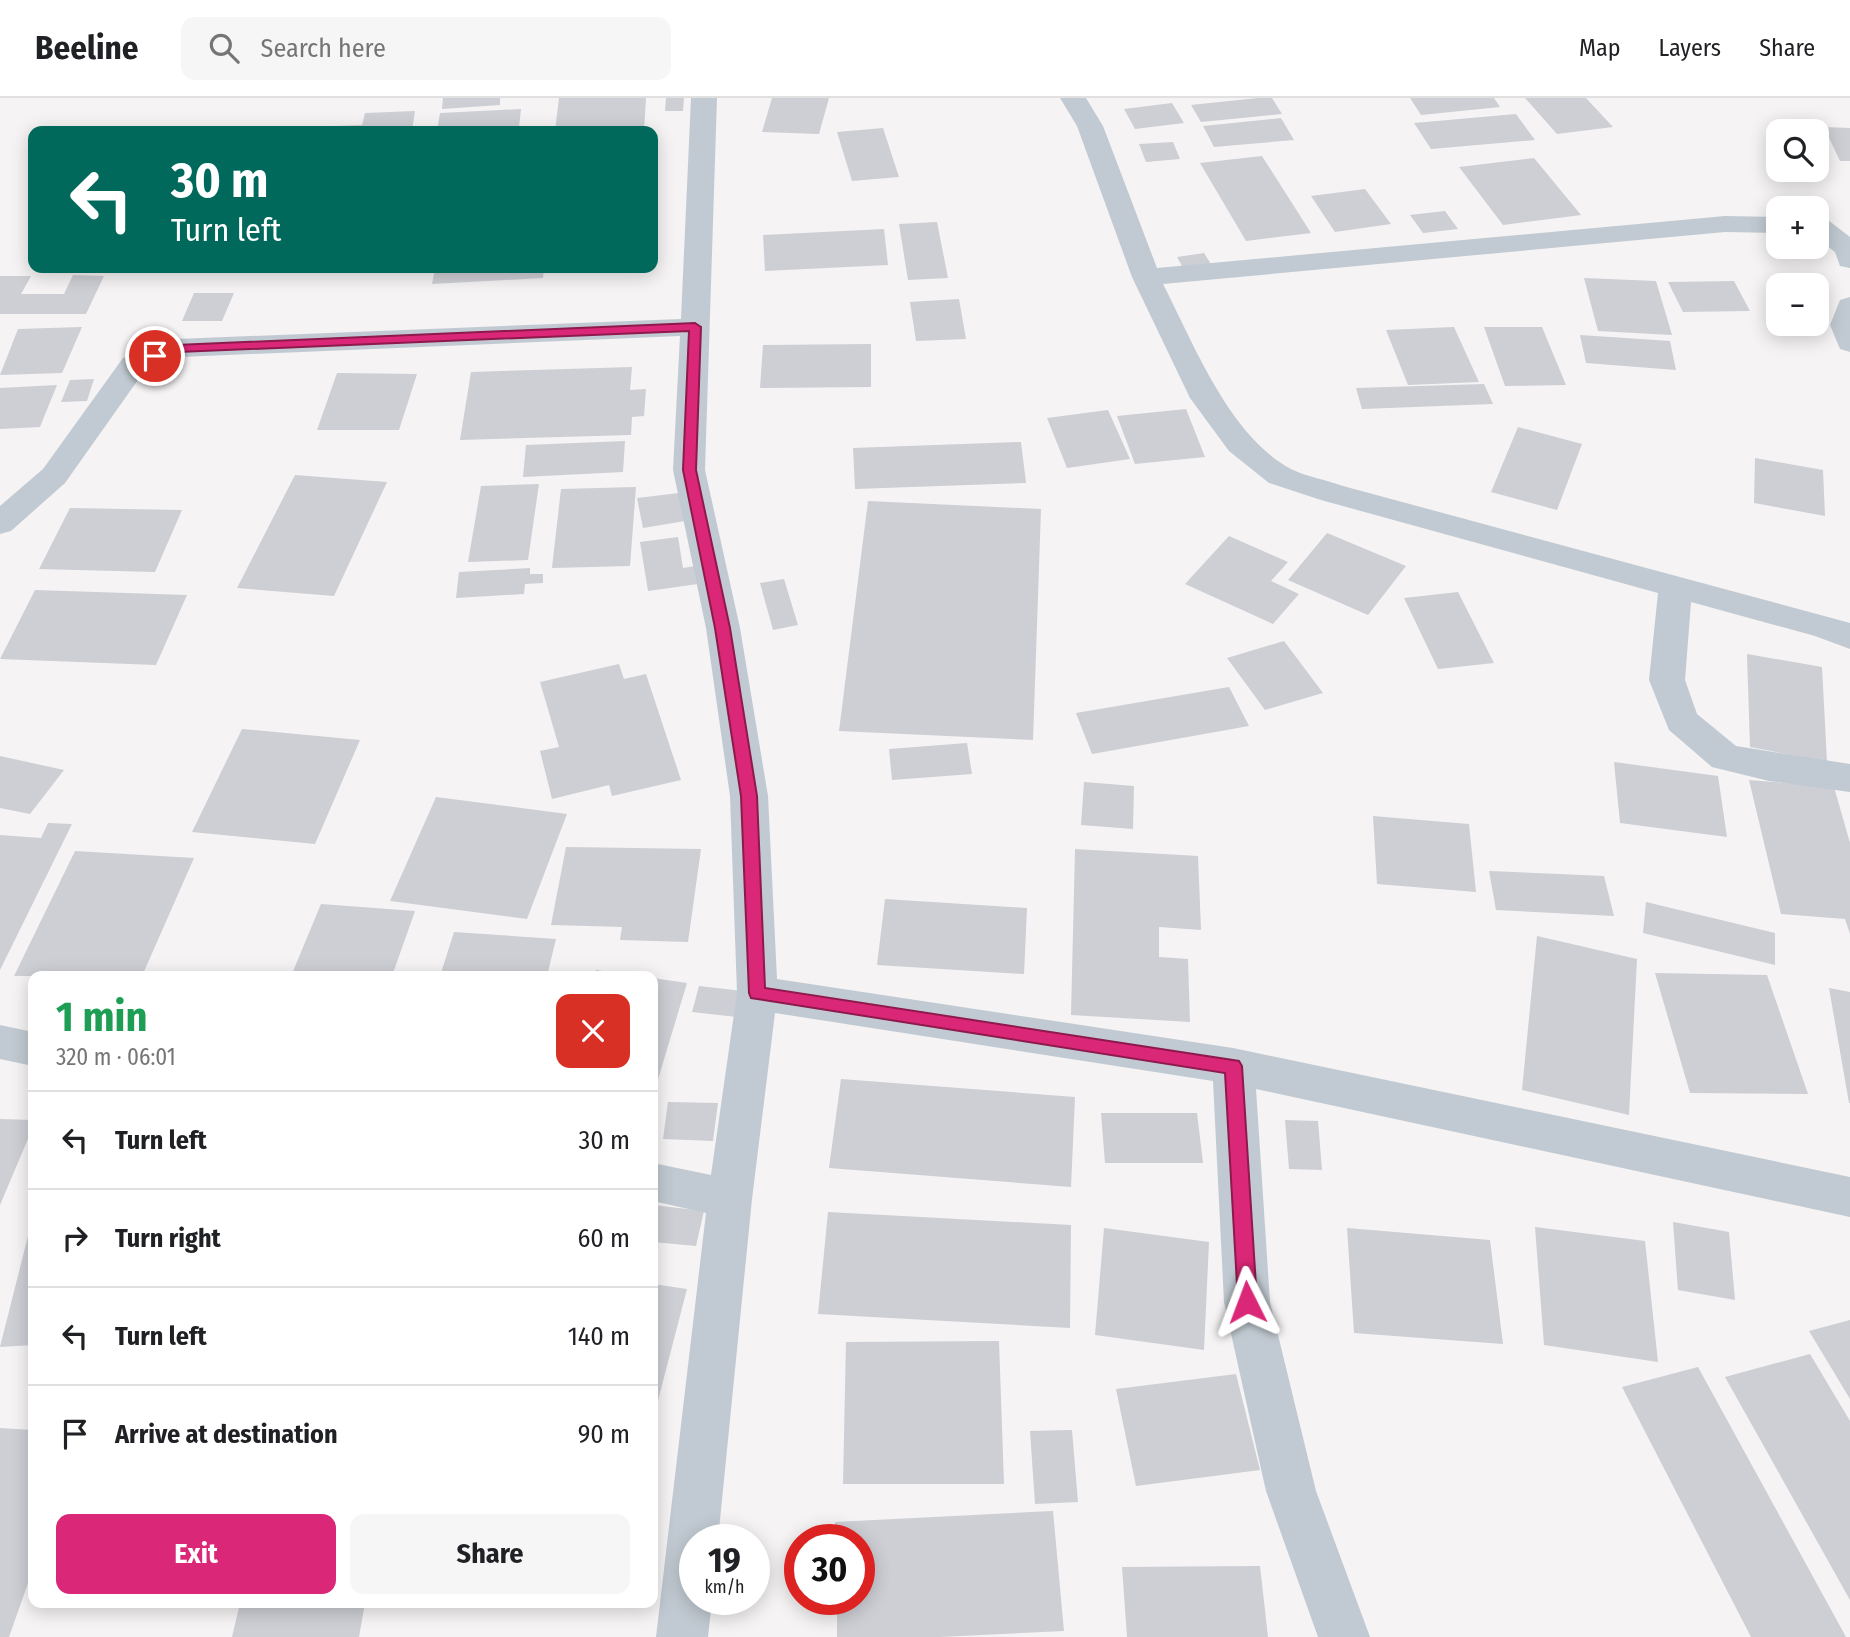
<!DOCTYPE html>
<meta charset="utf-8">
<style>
:root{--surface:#fff;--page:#f6f6f6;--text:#202124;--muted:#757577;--line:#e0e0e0;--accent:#db2777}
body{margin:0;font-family:"Fira Sans Condensed",sans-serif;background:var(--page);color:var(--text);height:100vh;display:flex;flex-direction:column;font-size:26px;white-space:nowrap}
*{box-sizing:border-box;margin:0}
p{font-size:23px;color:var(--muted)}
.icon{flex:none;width:38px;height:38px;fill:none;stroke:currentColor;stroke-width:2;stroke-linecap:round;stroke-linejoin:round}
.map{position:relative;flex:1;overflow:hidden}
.sheet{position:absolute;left:28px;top:873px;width:630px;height:637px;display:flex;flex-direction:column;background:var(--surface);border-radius:14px;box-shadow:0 4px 18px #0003}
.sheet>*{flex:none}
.top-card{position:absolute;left:28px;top:28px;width:630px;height:147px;border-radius:14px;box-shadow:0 4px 18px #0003;background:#00695c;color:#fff;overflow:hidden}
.tools{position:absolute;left:1766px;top:21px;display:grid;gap:14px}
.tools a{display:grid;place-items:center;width:63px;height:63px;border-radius:14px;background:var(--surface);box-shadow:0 4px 18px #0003;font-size:35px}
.speed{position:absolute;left:679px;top:1426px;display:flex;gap:14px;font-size:35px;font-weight:700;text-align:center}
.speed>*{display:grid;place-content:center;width:91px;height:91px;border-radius:50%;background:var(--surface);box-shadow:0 4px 18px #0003;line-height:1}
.speed small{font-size:18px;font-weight:400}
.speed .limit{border:10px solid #d22;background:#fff;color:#111}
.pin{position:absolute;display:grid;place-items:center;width:60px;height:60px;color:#fff;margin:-30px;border:4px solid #fff;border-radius:50%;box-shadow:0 2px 7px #0007}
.me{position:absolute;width:77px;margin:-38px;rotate:357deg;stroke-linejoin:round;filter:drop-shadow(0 0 5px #0008)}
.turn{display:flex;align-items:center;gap:24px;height:147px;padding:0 28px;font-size:32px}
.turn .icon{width:91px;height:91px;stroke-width:2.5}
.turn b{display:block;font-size:49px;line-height:60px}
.round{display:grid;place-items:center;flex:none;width:74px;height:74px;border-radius:14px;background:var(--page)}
.overview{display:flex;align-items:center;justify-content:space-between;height:119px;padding:0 28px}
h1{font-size:42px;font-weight:700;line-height:52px;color:#1e9e55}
.button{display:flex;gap:14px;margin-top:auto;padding:14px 28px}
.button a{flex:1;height:80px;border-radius:14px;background:var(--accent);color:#fff;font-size:28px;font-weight:700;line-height:80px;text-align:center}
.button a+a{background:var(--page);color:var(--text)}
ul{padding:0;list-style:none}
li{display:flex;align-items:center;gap:21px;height:98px;padding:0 28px;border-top:2px solid var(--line)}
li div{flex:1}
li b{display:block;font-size:26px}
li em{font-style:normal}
header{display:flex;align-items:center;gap:42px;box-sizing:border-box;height:98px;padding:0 35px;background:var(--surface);border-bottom:2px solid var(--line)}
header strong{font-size:33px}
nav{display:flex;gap:38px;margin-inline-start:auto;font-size:24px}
.search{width:490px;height:63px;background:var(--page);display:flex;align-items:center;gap:18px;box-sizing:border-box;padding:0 24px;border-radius:14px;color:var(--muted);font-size:26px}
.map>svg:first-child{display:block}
</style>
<header>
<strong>Beeline</strong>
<div class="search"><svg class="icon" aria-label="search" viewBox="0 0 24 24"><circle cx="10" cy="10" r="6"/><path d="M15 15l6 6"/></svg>Search here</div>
<nav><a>Map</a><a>Layers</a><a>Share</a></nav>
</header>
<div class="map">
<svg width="1850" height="1539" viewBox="0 0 1850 1539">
<rect width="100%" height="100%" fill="#f5f3f3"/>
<path fill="#cdcfd5" d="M443 0H500V7L442 11Z
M559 0H646L644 33H555Z
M666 0H684L683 13H665Z
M772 0H829L819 36 762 34Z
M1258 0H1272L1282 16 1201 24 1191 7Z
M1410 0H1494L1500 9 1421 17Z
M1525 0H1586L1613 29 1557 36Z
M1172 5 1184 25 1135 31 1124 11Z
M521 11 519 29 504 30 503 33H437L440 15Z
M415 13 412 33H332L334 28 362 27 365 15Z
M1516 16 1535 42 1431 51 1414 25Z
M1281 20 1294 42 1214 49 1203 28Z
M1824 29 1850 30V63H1840Z
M883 30 899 79 852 83 837 34Z
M1173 44 1180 61 1146 64 1139 46Z
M1262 58 1311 135 1246 143 1200 65Z
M1534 60 1581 117 1503 127 1459 69Z
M1365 91 1391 126 1335 134 1311 98Z
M1445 113 1458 131 1423 135 1410 117Z
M937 124 948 180 908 182 899 126Z
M884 131 888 167 765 173 763 137Z
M1204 155 1211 166 1183 170 1177 159Z
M435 170H544L543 180 432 186Z
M73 177 104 178 86 216H0V178H31L21 196H64Z
M1584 180 1656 183 1672 237 1598 233Z
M1734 183 1750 213 1683 214 1668 184Z
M194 195H234L222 223H182Z
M959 201 966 241 916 243 910 204Z
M82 229 62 275 0 277 18 231Z
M1454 229 1479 284 1408 287 1386 232Z
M1484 229H1542L1566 287 1505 288Z
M1580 237 1670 243 1676 272 1586 265Z
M871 246V289L760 290 763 247Z
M632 269 630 292 646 291 644 318 632 319 631 337 460 342 471 274Z
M337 275 417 276 399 332H317Z
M94 281 87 303 61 304 70 282Z
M1484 286 1493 306 1362 311 1356 290Z
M57 287 40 329 0 331V290Z
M1186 311 1205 359 1135 366 1117 318Z
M1108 312 1130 361 1067 370 1047 320Z
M1518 329 1582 346 1557 412 1491 394Z
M625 343 623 374 523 379 526 347Z
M1021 344 1026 385 855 391 853 350Z
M1755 360 1823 372 1825 418 1754 405Z
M295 377 387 384 334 498 237 490Z
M539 386 528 462 468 464 481 388Z
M636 389 630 468 552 470 561 391Z
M679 395 685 423 643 430 637 400Z
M868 403 1041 411 1033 642 839 633Z
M70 410 182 412 155 474 39 471Z
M1327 435 1406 468 1368 517 1288 482Z
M1229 438 1288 464 1271 483 1299 496 1273 526 1185 486Z
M678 439 683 470 695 468 698 486 648 493 640 444Z
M530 470V476H543V485L525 486 524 496 456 500 459 474Z
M784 481 798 527 773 532 760 485Z
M35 492 187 497 156 567 0 561Z
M1458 494 1494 565 1438 571 1404 500Z
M1284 543 1323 595 1265 612 1227 560Z
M1747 556 1822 569 1827 664 1750 649Z
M619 566 624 581 646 576 681 682 612 698 609 687 552 701 540 653 559 649 540 584Z
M1229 589 1249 628 1092 656 1076 615Z
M242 631 360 642 315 746 192 734Z
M967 645 972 676 892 682 889 651Z
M0 658 64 672 30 716 0 710Z
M1614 664 1718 678 1727 739 1620 725Z
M1749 682 1834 689 1850 745V836L1845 821 1781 816Z
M1084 684 1134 688 1133 731 1081 727Z
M436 699 567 716 527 821 390 803Z
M1373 718 1469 726 1476 794 1377 786Z
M48 725 72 726 0 872V737L41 740Z
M566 749 701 751 688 844 620 842 622 829 551 827Z
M1075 751 1198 758 1201 832 1159 829V859L1188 861 1190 924 1071 917Z
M75 753 194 760 142 878H14Z
M1489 773 1604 778 1614 818 1496 812Z
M885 801 1027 810 1024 876 877 867Z
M1646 804 1775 835V867L1643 835Z
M321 806 415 813 392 878H291Z
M454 834 556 841 547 878H440Z
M1537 838 1637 861 1629 1017 1522 992Z
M596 872 629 877V878H594Z
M1655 875 1767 877 1808 996 1690 995Z
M653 880 687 885 653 998Z
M699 888 743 893 737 919 692 914Z
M1829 890 1850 894V1005H1849Z
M841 981 1075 999 1071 1089 829 1070Z
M668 1004 718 1005 713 1043 663 1041Z
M1101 1015H1197L1203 1065H1105Z
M0 1021 33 1022V1029L0 1107Z
M1285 1022 1318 1023 1322 1072 1289 1071Z
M653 1107 704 1113 696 1148 653 1144Z
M828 1114 1071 1127 1070 1230 818 1216Z
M33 1122V1247L0 1249 32 1122Z
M1673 1124 1729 1134 1735 1202 1678 1192Z
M1535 1129 1645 1143 1658 1264 1544 1247Z
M1104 1130 1209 1144 1204 1252 1095 1237Z
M1347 1130 1490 1142 1503 1246 1354 1235Z
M653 1186 687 1191 654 1318H653Z
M1850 1222V1301L1809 1233Z
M999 1243 1004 1386H843L846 1244Z
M1810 1256 1850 1323V1502L1725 1279Z
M1698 1269 1846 1539H1751L1622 1289Z
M1236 1276 1260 1372 1136 1388 1116 1291Z
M0 1330 33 1332V1471L9 1539H0Z
M1072 1332 1078 1404 1035 1406 1030 1333Z
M1053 1413 1064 1533 940 1539H837V1502H859V1442H835V1424Z
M1260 1468 1268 1539H1127L1122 1469Z
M240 1505H365L359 1539H232Z"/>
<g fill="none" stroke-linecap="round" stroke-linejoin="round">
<path fill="#c1cad2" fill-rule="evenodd" d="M691 0H717L705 372 740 530 768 698 777 881 1233 950 1850 1079V1119L1256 991 1270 1204 1316 1393 1370 1539H1318L1266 1393 1224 1204 1213 983 775 915 752 1101 718 1442H695V1502H712L708 1539H656L706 1115 653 1103V1065L711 1077 737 895 730 698 706 530 673 372 680 238 180 259 145 272 65 385 11 433 0 436V408L43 371 123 260 176 241 681 221Z
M1060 0H1086L1103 28 1157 170 1725 118 1778 119V135L1725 134 1163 186C1194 246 1229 338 1291 371 1307 379 1327 382 1343 388L1850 525V551L1815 538 1691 504 1685 582 1697 616 1736 648 1850 666V694L1769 683 1712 669 1669 632 1649 582 1658 495 1321 402 1269 385 1229 353 1190 300 1132 179 1077 28Z
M1816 120 1828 122 1850 139V170L1840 168 1835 154 1816 140Z
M1850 199V254L1840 251 1830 227 1840 202Z
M0 927 33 934V968L0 961Z"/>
</g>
<path fill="#db2777" stroke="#8e194d" stroke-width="2" d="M695 225 701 229 696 372 730 530 757 698 765 890 1239 963 1242 968 1257 1204 1254 1210 1247 1213 1240 1210 1238 1204 1225 975 751 900 749 895 741 698 715 530 683 372 689 233 178 254 155 262 149 258 176 247Z"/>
</svg>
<div class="tools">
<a><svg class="icon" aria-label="search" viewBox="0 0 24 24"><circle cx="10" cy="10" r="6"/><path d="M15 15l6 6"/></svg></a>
<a>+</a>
<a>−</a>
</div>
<div class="speed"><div>19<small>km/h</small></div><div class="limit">30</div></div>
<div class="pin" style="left:155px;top:258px;background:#d93025"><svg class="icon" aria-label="arrive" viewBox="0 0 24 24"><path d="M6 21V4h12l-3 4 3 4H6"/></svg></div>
<svg class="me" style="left:1247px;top:1204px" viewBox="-20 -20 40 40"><path d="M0-17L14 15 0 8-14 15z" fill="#db2777" stroke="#fff" stroke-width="4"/></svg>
<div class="top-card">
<div class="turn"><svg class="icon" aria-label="left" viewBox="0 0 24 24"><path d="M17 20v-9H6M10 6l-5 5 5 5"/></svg><div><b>30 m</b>Turn left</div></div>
</div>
<section class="sheet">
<div class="overview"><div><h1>1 min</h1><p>320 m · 06:01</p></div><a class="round" style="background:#d93025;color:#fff"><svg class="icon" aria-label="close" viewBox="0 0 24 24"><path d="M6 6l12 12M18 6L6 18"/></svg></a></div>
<ul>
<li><svg class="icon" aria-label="left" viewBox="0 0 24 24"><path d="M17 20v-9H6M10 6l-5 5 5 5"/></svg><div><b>Turn left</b></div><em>30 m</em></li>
<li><svg class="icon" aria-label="right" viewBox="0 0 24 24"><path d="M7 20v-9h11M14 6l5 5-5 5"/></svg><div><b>Turn right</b></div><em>60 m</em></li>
<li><svg class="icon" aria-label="left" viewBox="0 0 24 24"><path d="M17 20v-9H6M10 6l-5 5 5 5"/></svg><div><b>Turn left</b></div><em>140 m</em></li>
<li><svg class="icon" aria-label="arrive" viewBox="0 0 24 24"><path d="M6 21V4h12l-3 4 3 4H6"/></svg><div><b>Arrive at destination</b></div><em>90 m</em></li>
</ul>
<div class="button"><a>Exit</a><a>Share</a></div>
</section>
</div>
